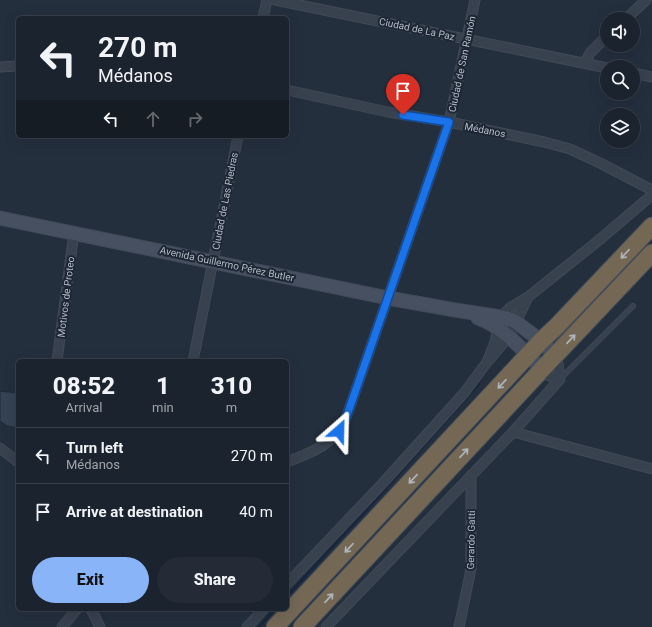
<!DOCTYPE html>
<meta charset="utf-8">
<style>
:root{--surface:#1b232e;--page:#242b36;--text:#f1f3f6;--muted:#a0a4aa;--line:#39404a;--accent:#8ab4f8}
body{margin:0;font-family:Roboto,sans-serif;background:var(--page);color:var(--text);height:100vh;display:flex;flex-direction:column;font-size:15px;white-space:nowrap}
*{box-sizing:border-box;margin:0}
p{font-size:13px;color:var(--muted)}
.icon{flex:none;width:22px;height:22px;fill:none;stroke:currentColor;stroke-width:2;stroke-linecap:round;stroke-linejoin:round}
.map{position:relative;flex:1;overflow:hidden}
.panel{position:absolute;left:16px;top:359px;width:273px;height:252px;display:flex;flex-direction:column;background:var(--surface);border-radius:6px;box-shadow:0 4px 16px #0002,0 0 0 1px var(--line)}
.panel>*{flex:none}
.hud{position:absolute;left:16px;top:16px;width:273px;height:122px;border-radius:6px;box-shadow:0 4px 16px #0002,0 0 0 1px var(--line);background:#1b232e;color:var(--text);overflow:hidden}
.tools{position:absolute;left:600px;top:12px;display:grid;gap:8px}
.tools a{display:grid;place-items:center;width:40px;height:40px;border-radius:50%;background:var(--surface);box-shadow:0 4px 16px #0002,0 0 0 1px var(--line);font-size:20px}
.pin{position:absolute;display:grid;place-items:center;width:34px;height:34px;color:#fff;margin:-41px -17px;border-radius:50% 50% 50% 0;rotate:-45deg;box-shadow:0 0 4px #0007}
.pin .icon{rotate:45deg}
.me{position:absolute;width:44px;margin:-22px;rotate:25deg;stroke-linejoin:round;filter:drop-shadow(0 0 3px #0008)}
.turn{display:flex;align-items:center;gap:14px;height:84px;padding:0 16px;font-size:18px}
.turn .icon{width:52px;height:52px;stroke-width:2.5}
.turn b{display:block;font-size:28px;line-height:34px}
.lanes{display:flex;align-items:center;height:38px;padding:0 16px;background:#0003;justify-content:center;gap:20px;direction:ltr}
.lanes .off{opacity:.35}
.eta{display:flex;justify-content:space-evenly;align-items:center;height:68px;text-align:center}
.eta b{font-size:24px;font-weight:800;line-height:28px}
.cta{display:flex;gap:8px;margin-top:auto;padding:8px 16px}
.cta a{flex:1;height:46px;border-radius:24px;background:var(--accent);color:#111;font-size:16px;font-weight:800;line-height:46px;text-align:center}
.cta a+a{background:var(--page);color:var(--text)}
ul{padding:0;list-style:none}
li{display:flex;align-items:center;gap:12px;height:56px;padding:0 16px;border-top:1px solid var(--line)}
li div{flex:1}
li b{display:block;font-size:15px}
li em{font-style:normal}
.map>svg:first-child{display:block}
</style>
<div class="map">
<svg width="652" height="627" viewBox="0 0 652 627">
<rect width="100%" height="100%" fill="#242f3e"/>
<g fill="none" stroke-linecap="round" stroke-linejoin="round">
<path stroke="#17263c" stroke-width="2.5" d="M287 596 372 504 479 384
M259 627 275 609"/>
</g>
<path fill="#364354" stroke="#1f2835" d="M0 391 18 393V428L7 426 0 421Z"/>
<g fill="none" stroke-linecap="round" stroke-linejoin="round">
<defs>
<path id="lane" d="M560 379 633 306"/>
<path id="street" d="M275 0 607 68
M263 18 267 0
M626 19 646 0
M585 63 590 53 607 36
M0 67 18 66
M633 73 652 77
M287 90 388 112 449 122 544 142 570 149 600 163 652 190
M489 360 509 336 528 297
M57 361 74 233
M193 361 238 136
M542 369 549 376 560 379
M513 432 652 469
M0 448 18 462
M287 462C312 452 331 446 345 421L449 122 475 0
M287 584 383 483 465 392 487 362 495 342 499 322 506 312 511 307 528 297 598 241 652 195
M91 609 100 627
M62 627 77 609
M247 627 264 609
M326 627 513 432 560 379 558 363 555 355
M459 627 471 569V475"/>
<path id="secondary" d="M0 218 388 298 455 310 507 318 516 322 541 341 555 355
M478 318C505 328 521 349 542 369"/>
<path id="highway" d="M275 627 541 341 556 327 652 226
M302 627 547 364 652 253"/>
</defs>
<use href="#lane" stroke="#414a57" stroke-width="6"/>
<use href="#street" stroke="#414a57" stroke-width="11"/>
<use href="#secondary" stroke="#414a57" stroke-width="15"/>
<use href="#highway" stroke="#434c59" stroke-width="19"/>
<use href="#lane" stroke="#38414e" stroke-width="4.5"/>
<use href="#street" stroke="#38414e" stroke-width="9"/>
<use href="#secondary" stroke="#465061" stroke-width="13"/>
<use href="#highway" stroke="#746855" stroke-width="17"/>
</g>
<defs><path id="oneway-shaft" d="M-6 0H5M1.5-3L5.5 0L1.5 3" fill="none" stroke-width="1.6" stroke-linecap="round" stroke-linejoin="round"/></defs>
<g stroke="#aeb4bd">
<use href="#oneway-shaft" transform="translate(625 254) rotate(133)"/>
<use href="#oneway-shaft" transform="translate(571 339) rotate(-47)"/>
<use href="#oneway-shaft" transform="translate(502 384) rotate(133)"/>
<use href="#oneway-shaft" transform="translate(464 453) rotate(-47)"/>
<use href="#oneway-shaft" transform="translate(413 479) rotate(133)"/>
<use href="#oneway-shaft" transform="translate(349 548) rotate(133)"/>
<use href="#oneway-shaft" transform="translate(329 598) rotate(-47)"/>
</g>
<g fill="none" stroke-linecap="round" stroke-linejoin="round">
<defs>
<path id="route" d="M339 431 345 421 449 122 403 115"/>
</defs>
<use href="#route" stroke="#114b97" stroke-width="10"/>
<use href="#route" stroke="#1a73e8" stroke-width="7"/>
</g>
<g text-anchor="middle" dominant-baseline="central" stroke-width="4" stroke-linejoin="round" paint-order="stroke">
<g font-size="10" fill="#b4bcc9" stroke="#1d2633">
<text transform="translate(417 29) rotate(12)">Ciudad de La Paz</text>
<text transform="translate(462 64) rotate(-78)">Ciudad de San Ramón</text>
<text transform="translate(485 130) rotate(11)">Médanos</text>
<text transform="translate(225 201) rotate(-79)">Ciudad de Las Piedras</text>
<text transform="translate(227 264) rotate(12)">Avenida Guillermo Pérez Butler</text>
<text transform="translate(66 297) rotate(-83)">Motivos de Proteo</text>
<text transform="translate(471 540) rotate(-89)">Gerardo Gatti</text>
</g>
</g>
</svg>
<div class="tools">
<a><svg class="icon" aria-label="sound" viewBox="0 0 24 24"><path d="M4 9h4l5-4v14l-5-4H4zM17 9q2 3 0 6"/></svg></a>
<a><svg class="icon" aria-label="search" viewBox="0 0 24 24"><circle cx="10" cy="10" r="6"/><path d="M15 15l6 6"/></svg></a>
<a><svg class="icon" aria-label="layers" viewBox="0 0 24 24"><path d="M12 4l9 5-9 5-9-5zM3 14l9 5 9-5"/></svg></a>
</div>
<div class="pin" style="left:403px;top:115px;background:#d93025"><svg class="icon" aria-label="arrive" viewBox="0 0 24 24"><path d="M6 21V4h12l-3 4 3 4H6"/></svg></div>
<svg class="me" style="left:339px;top:431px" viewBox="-20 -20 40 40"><path d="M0-17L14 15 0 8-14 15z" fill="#1a73e8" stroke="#fff" stroke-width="4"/></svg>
<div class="hud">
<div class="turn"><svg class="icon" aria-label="left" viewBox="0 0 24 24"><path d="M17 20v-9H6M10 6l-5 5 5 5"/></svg><div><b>270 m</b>Médanos</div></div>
<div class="lanes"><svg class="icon" aria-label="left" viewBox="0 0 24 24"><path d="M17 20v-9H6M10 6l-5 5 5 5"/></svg><svg class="icon off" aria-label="ahead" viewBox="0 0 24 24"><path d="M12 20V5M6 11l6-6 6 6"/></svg><svg class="icon off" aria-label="right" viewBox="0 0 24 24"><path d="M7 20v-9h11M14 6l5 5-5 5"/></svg></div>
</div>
<section class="panel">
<div class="eta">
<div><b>08:52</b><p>Arrival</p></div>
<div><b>1</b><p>min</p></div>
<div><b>310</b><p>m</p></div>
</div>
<ul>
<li><svg class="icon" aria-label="left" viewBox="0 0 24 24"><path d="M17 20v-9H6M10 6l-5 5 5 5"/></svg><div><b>Turn left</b><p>Médanos</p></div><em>270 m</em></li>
<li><svg class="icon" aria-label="arrive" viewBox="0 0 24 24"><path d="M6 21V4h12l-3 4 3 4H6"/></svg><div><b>Arrive at destination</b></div><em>40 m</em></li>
</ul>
<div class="cta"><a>Exit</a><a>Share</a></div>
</section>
</div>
